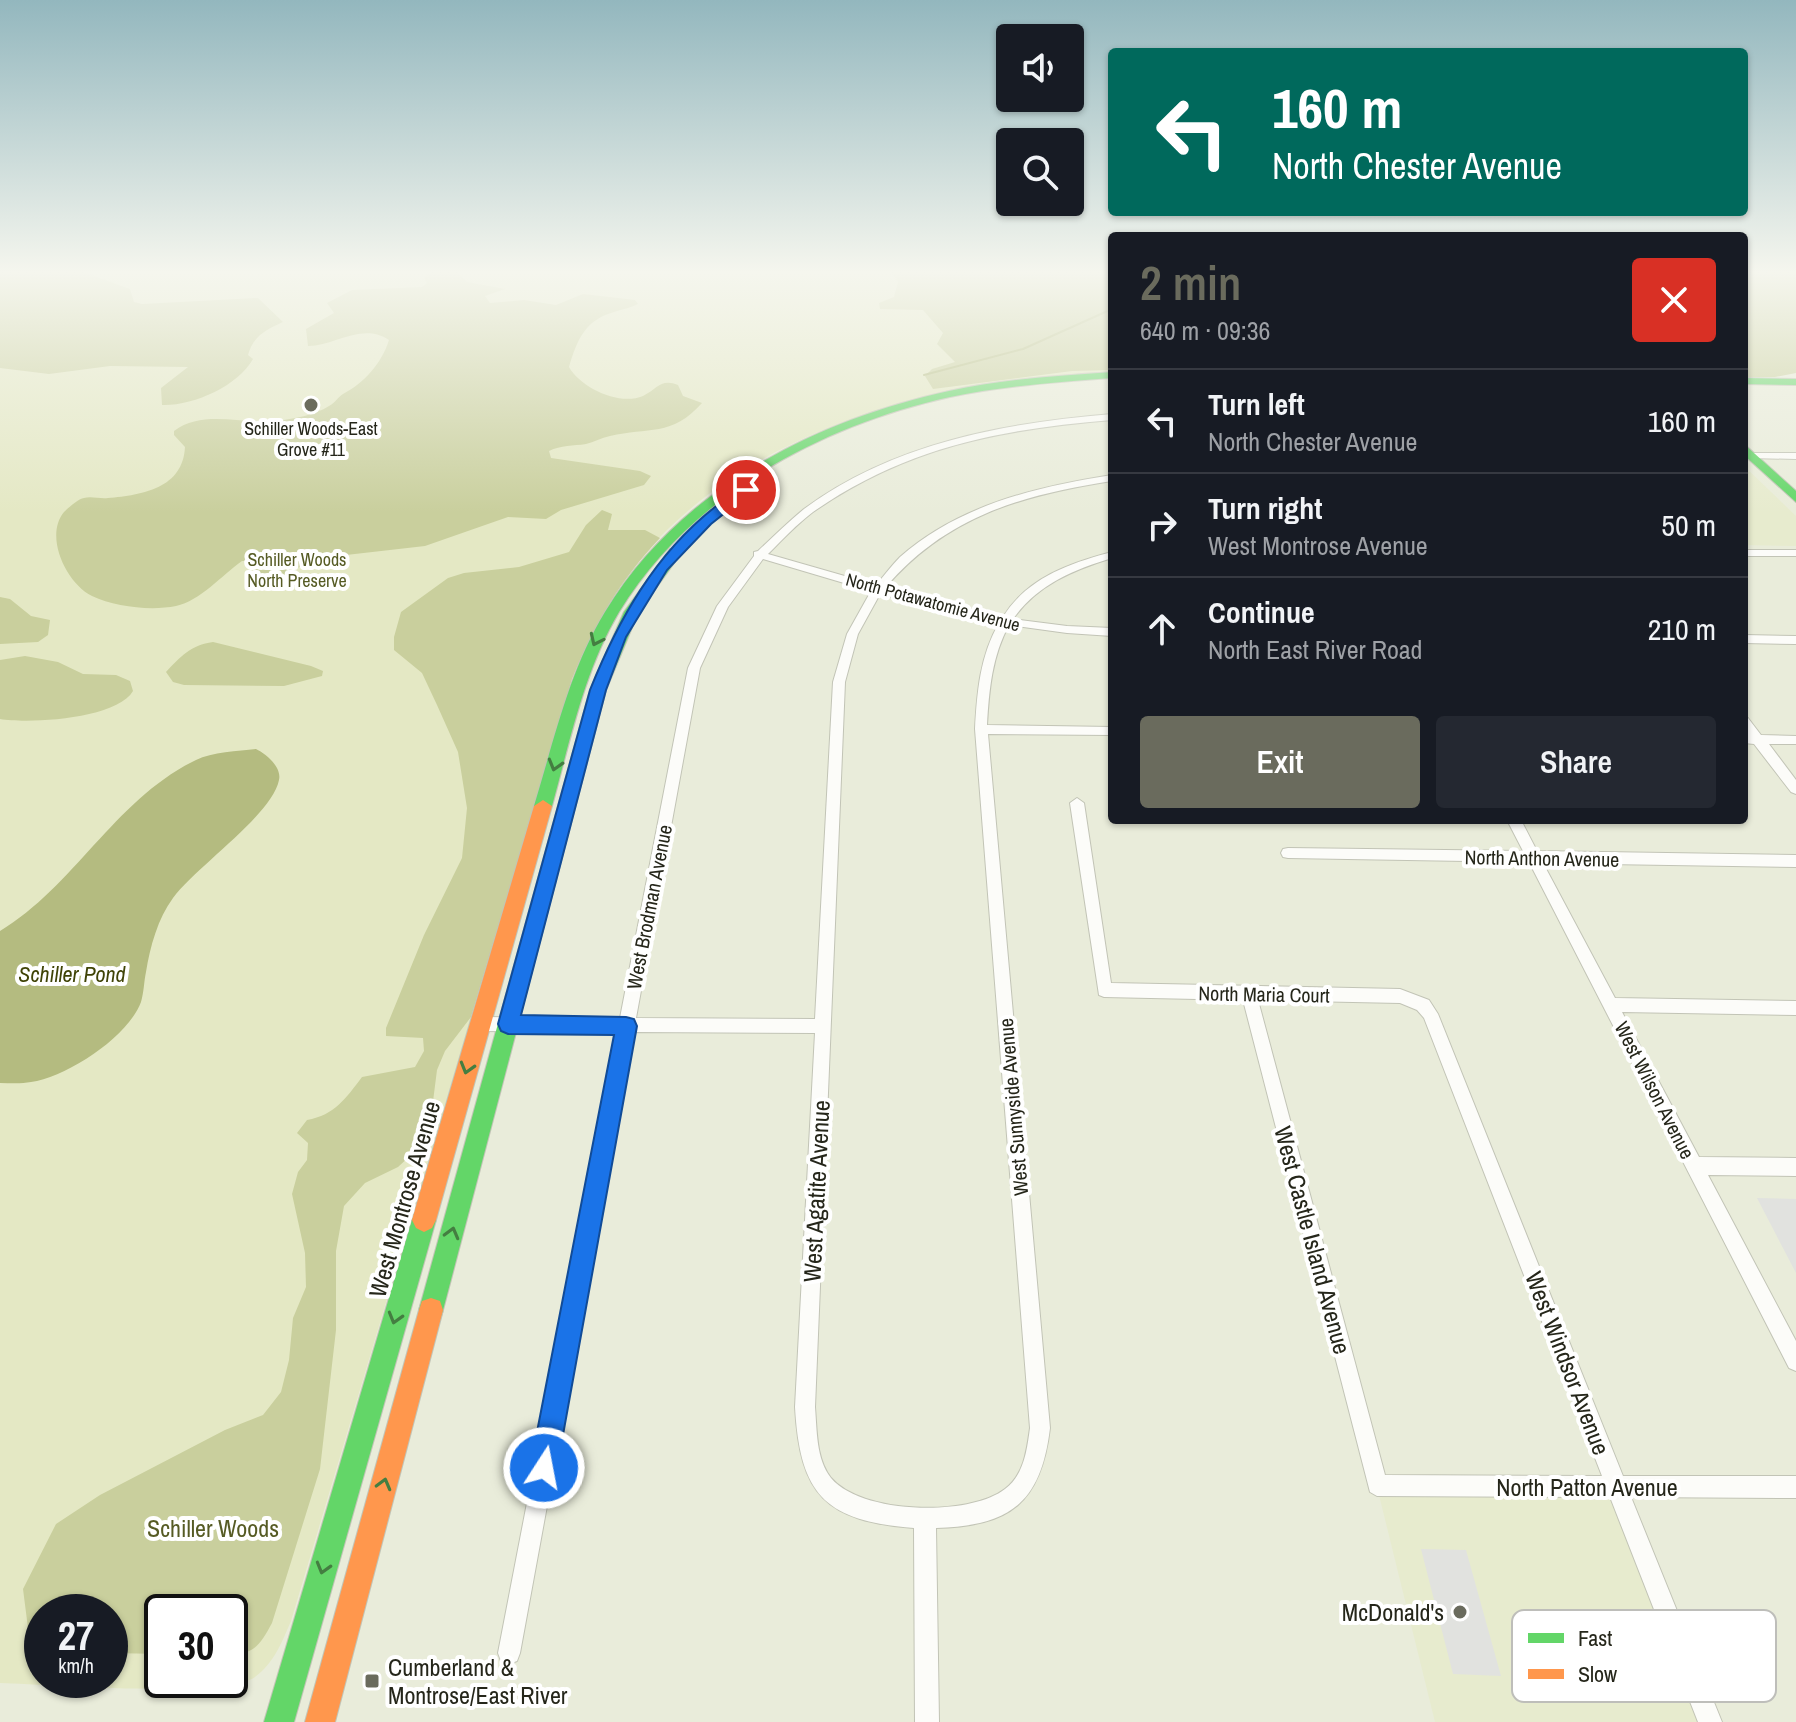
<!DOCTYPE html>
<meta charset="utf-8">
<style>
:root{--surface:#171b24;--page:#242831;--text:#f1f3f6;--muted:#9ea1a6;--line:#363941;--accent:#6a6b5d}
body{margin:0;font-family:"Archivo Narrow",sans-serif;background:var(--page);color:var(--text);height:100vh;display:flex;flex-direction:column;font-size:30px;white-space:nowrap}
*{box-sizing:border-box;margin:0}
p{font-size:26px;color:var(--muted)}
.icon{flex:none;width:44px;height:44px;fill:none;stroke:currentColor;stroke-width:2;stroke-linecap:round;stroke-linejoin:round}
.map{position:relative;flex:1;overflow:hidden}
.drawer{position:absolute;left:1108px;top:232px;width:640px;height:592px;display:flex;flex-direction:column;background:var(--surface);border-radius:8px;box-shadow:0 2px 6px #0004}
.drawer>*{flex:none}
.banner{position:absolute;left:1108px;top:48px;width:640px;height:168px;border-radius:8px;box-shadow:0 2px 6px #0004;background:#00695c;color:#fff;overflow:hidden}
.buttons{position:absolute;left:996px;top:24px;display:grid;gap:16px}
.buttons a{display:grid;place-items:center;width:88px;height:88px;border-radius:8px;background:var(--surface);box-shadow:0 2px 6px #0004;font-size:40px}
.speed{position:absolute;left:24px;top:1594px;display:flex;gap:16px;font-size:40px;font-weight:700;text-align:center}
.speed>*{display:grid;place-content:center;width:104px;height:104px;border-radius:50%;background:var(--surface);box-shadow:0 2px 6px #0004;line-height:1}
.speed small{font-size:20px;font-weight:400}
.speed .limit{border:4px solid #111;border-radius:12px;background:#fff;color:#111}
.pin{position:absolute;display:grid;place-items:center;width:68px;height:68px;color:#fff;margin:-34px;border:4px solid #fff;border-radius:50%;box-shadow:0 2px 8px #0007}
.me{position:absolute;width:88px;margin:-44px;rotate:11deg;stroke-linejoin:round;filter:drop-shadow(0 0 6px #0008)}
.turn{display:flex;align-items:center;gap:28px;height:168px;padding:0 32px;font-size:36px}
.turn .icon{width:104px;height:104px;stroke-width:2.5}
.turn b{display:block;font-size:56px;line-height:68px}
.round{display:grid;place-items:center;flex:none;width:84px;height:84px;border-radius:8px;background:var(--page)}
.head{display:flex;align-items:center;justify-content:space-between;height:136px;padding:0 32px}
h1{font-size:48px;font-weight:600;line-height:60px;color:var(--accent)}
.action{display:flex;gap:16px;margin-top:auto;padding:16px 32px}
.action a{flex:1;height:92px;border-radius:8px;background:var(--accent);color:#fff;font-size:32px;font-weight:600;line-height:92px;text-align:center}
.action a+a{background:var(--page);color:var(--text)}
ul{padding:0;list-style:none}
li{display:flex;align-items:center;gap:24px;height:104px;padding:0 32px;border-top:2px solid var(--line)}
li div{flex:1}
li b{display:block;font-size:30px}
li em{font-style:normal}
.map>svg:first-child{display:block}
</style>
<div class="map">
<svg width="1796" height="1722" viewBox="0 0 1796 1722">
<rect width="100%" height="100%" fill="#e9ecda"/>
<path fill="#e7ebce" d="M1744 466 1796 516V546L1744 545Z
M1378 1491 1627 1494 1718 1722H1435Z"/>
<path fill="#e4e8c4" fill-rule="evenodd" d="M0 272H1112V373C927 379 713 435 609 602 594 627 583 652 572 679L291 1621C282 1642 274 1663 255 1677 223 1699 48 1684 0 1683ZM42 1612H110V1680H42ZM162 1612H230V1680H162Z"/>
<path fill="#c9cf9d" d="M0 272H83L130 289 134 302 142 304 258 298 283 322C267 329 253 336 248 355L253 359C238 386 193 406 162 405L161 388 188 367 110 366 49 374 0 368Z
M432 272H457L467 282 505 289 485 296 490 303 524 300 556 305 583 294 635 300 638 304C630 308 623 309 614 312 585 320 577 340 569 367 581 388 619 406 643 396 657 389 661 378 678 385L683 396 702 403C672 437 648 427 610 436 601 438 594 442 586 444 573 446 561 445 549 451L551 458 640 471 651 476 644 485 561 510 546 519 508 517 425 546 311 559 289 574 258 579 253 561H242C222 575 200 601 176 606 151 611 115 607 92 596 66 583 44 536 64 512 68 508 78 499 84 498 91 496 100 499 108 498 143 495 183 488 185 447L174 435V431C203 409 244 425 276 421 293 419 315 415 329 406 335 403 338 397 343 394 364 383 382 363 389 340 362 322 335 346 308 346L306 329 334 313 327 303 352 290 422 287 427 283 424 278Z
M891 272H1112V370L1072 371 933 389 925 376 932 369 955 362 937 344 943 333 923 310 880 309 879 303 894 297 898 282Z
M1744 272H1796V373L1775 377H1744Z
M602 510 612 514 608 530H645L660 538C620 580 594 625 572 679L471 1017 445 1051 437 1070 431 1117 422 1145 398 1167 365 1183 344 1206 336 1251V1330L320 1469 272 1623C261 1643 255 1655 230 1654V1612H162V1654L110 1653V1612H42V1649L29 1636 23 1589 56 1524 100 1495 225 1430 263 1415 281 1392 289 1360 293 1318 306 1287 305 1253 292 1194 298 1172 307 1160 308 1143 297 1133 307 1120C335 1115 346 1098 362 1077L415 1067 424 1051 423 1038 386 1036V1028L424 935 462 858 467 808 458 752 437 705 422 673 394 650V637L401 612 448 578 464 573 519 567 569 552 586 525Z
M0 597 10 599 31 616 50 620 48 635 38 642 0 644Z
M213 642 311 666 323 671 322 676 284 686 184 685 173 682 166 672C180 657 191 645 213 642Z
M25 656 58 662 83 674 116 675 130 681 133 691C117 719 29 724 0 719V660Z"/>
<path fill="#b4bb80" d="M256 749C266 754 282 767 279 780 272 815 197 866 173 898 158 918 150 947 146 972 144 981 144 992 141 1002 128 1037 67 1077 31 1082 21 1084 10 1083 0 1083V931C75 886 115 799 196 760 212 752 238 751 256 749Z"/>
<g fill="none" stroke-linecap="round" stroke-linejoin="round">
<path stroke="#b4bb80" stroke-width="2" d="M924 375 1023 349 1112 309"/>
</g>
<path fill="#e1e2df" d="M1757 1198 1796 1199V1273Z
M1421 1549 1466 1550 1501 1676 1453 1674Z"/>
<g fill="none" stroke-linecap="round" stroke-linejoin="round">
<defs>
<path id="street" d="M1112 414V420C1001 429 906 447 813 512 797 524 782 540 768 554L876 585C884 576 891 566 900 557 959 505 1036 487 1112 475V481C1022 495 946 516 885 588L1003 617C1027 578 1070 563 1112 552V558C1073 570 1037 585 1013 619L1067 626 1112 628V636L1067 633 1009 625C992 656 989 690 987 725L1112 727V735L988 734 1050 1428C1041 1503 1010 1526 936 1528L939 1722H915L914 1528C825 1521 800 1495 795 1407L815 1033 634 1032 520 1653 517 1661 509 1664 501 1661 498 1653 618 1032 480 1031 474 1029 472 1024 474 1019 480 1017 620 1018 688 668 717 606 754 556V552L758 551C773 537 788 522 804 509 893 443 1004 423 1112 414ZM763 559 871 591 847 634 833 682 815 1019 636 1018 700 668 728 607ZM880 594 999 623C980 656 977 692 975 729L1030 1428C1027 1450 1024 1475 1005 1489 969 1517 861 1514 831 1478 816 1459 817 1431 815 1407L845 682 858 634Z
M1752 453H1796V459L1749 458V454Z
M1744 550H1796V556H1744Z
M1744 635 1796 636V644L1744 643Z
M1744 717 1748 718 1761 735 1796 736V744H1769L1796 780V794L1791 792 1754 744 1744 743V735H1748L1744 730Z
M1077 798 1084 803 1111 983 1400 989 1429 1000 1438 1014 1623 1476H1796V1498L1631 1497 1722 1722H1698L1610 1497 1377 1496 1370 1492 1243 1000 1104 997 1099 995 1070 803ZM1258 1000 1400 1003 1417 1010 1424 1018 1602 1476 1385 1475Z
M1507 820H1521L1537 851 1796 855V867L1543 863 1615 998 1796 1001V1015L1622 1012 1699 1157 1796 1158V1176L1708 1175 1796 1341V1371L1789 1368 1529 862 1288 858 1283 857 1281 853 1283 849 1288 848 1523 851Z"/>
<path id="fast" d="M1112 372V378C1058 382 1003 386 950 397 819 426 690 496 619 612 584 671 570 741 552 806L543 812 537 811 534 806C554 741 569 671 605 612 679 490 813 421 949 391 1002 379 1058 376 1112 372Z
M1744 378 1796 379V385L1744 384Z
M1744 444 1796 491V502L1744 455Z
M675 548 682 552 638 613 606 690 443 1310 440 1319 431 1322 422 1319 419 1310 590 690 624 612 670 549Z
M424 1208 432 1212 436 1220 294 1722H264L412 1220 416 1212Z"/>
<path id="slow" d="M543 800 552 806 436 1220 432 1228 424 1232 416 1228 412 1220 534 806Z
M431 1298 440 1301 443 1310 335 1722H305L419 1310 422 1301Z"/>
</defs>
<use href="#street" stroke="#c2c4b6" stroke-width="2"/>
<use href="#fast" stroke="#c2c4b6" stroke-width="2"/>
<use href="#slow" stroke="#c2c4b6" stroke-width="2"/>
<use href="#street" fill="#fcfcf9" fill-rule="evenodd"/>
<use href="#fast" fill="#63d668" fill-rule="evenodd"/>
<use href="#slow" fill="#ff974d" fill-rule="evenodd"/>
</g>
<defs><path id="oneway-chevron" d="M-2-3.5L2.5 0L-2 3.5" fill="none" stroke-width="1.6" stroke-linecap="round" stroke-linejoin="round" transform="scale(2)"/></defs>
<g stroke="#447e41">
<use href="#oneway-chevron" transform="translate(596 640) rotate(115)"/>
<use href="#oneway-chevron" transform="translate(555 765) rotate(106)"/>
<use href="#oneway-chevron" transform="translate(467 1068) rotate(106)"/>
<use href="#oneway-chevron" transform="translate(452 1233) rotate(-75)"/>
<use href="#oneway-chevron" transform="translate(395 1318) rotate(106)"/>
<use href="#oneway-chevron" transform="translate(384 1484) rotate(-75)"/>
<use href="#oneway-chevron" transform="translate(323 1568) rotate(106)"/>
</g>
<linearGradient id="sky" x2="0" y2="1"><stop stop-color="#93b7be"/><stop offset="0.53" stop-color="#f5f6ee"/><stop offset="1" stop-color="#f5f6ee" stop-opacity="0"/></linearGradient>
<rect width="1796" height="513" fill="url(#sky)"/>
<path fill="#1a73e8" stroke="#114b97" stroke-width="2" d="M746 486 752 490 750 493 711 524 667 570 626 637 606 690 521 1015 626 1017 634 1019 637 1026 557 1468 553 1478 544 1482 534 1478 530 1468 614 1035 508 1034 501 1031 498 1024 590 690C618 620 655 554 715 507 725 500 735 490 746 486Z"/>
<g fill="#6a6b5d" stroke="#fff" stroke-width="3">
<circle cx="311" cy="405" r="8"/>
<circle cx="1460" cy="1612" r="8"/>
<rect x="364" y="1673" width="16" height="16" rx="4"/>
</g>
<g text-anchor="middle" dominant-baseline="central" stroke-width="8" stroke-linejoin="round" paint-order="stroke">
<g font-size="18" fill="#25261a" stroke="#fff">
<text x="311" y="428">Schiller Woods-East<tspan x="311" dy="21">Grove #11</tspan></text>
</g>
<g font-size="18" fill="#565b24" stroke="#fff">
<text x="297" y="559">Schiller Woods<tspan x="297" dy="21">North Preserve</tspan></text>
</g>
<g font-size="18" fill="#25261a" stroke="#fff">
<text transform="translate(933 602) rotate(15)">North Potawatomie Avenue</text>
</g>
<g font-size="20" fill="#25261a" stroke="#fff">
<text transform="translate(1542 858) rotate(1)">North Anthon Avenue</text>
<text transform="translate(649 907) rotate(-79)">West Brodman Avenue</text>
<text transform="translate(1264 994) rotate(1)">North Maria Court</text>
<text transform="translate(1655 1090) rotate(63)">West Wilson Avenue</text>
<text transform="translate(1013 1107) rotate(-95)">West Sunnyside Avenue</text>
</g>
<g font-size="22" font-style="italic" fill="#3f4306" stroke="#fff">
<text x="72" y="974">Schiller Pond</text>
</g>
<g font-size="24" fill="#25261a" stroke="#fff">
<text transform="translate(816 1191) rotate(-87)">West Agatite Avenue</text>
<text transform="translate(404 1199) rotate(-74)">West Montrose Avenue</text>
<text transform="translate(1313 1240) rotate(75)">West Castle Island Avenue</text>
<text transform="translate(1568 1363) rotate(69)">West Windsor Avenue</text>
<text x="1587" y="1487">North Patton Avenue</text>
</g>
<g font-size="24" fill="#565b24" stroke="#fff">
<text x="213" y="1528">Schiller Woods</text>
</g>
<g font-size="24" fill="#25261a" stroke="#fff" text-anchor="end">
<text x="1444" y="1612">McDonald's</text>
<text x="388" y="1667" text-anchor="start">Cumberland &amp;<tspan x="388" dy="28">Montrose/East River</tspan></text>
</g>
</g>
<rect x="1512" y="1610" width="264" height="92" rx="12" fill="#fff" stroke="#bebeba" stroke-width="2"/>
<rect x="1528" y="1633" width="36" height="10" fill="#63d668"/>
<rect x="1528" y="1669" width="36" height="10" fill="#ff974d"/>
<g font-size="22" fill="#25261a">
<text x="1578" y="1646">Fast</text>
<text x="1578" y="1682">Slow</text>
</g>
</svg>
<div class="buttons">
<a><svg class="icon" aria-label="sound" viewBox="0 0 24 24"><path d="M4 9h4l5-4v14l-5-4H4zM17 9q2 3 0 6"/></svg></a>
<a><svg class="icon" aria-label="search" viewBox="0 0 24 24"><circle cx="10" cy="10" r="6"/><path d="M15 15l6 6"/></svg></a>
</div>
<div class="speed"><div>27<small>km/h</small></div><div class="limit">30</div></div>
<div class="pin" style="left:746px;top:490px;background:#d93025"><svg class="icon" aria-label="arrive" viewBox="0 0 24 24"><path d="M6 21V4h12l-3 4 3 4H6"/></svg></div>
<svg class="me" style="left:544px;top:1468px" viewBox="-20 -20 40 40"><circle r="17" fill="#1a73e8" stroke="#fff" stroke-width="3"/><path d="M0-11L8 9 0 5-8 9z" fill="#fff"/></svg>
<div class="banner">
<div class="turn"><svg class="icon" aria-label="left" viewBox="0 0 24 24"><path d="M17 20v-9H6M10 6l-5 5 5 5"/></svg><div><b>160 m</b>North Chester Avenue</div></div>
</div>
<section class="drawer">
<div class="head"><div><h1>2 min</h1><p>640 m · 09:36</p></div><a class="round" style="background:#d93025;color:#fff"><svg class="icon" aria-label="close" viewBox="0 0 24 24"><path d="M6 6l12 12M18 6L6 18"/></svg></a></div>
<ul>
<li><svg class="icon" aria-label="left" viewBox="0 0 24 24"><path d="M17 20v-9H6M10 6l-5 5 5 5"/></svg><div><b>Turn left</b><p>North Chester Avenue</p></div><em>160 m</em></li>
<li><svg class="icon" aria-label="right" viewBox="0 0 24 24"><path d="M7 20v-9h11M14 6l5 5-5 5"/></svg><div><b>Turn right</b><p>West Montrose Avenue</p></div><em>50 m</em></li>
<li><svg class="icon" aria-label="ahead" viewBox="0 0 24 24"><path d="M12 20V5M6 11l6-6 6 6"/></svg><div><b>Continue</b><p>North East River Road</p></div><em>210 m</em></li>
</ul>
<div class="action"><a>Exit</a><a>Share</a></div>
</section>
</div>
